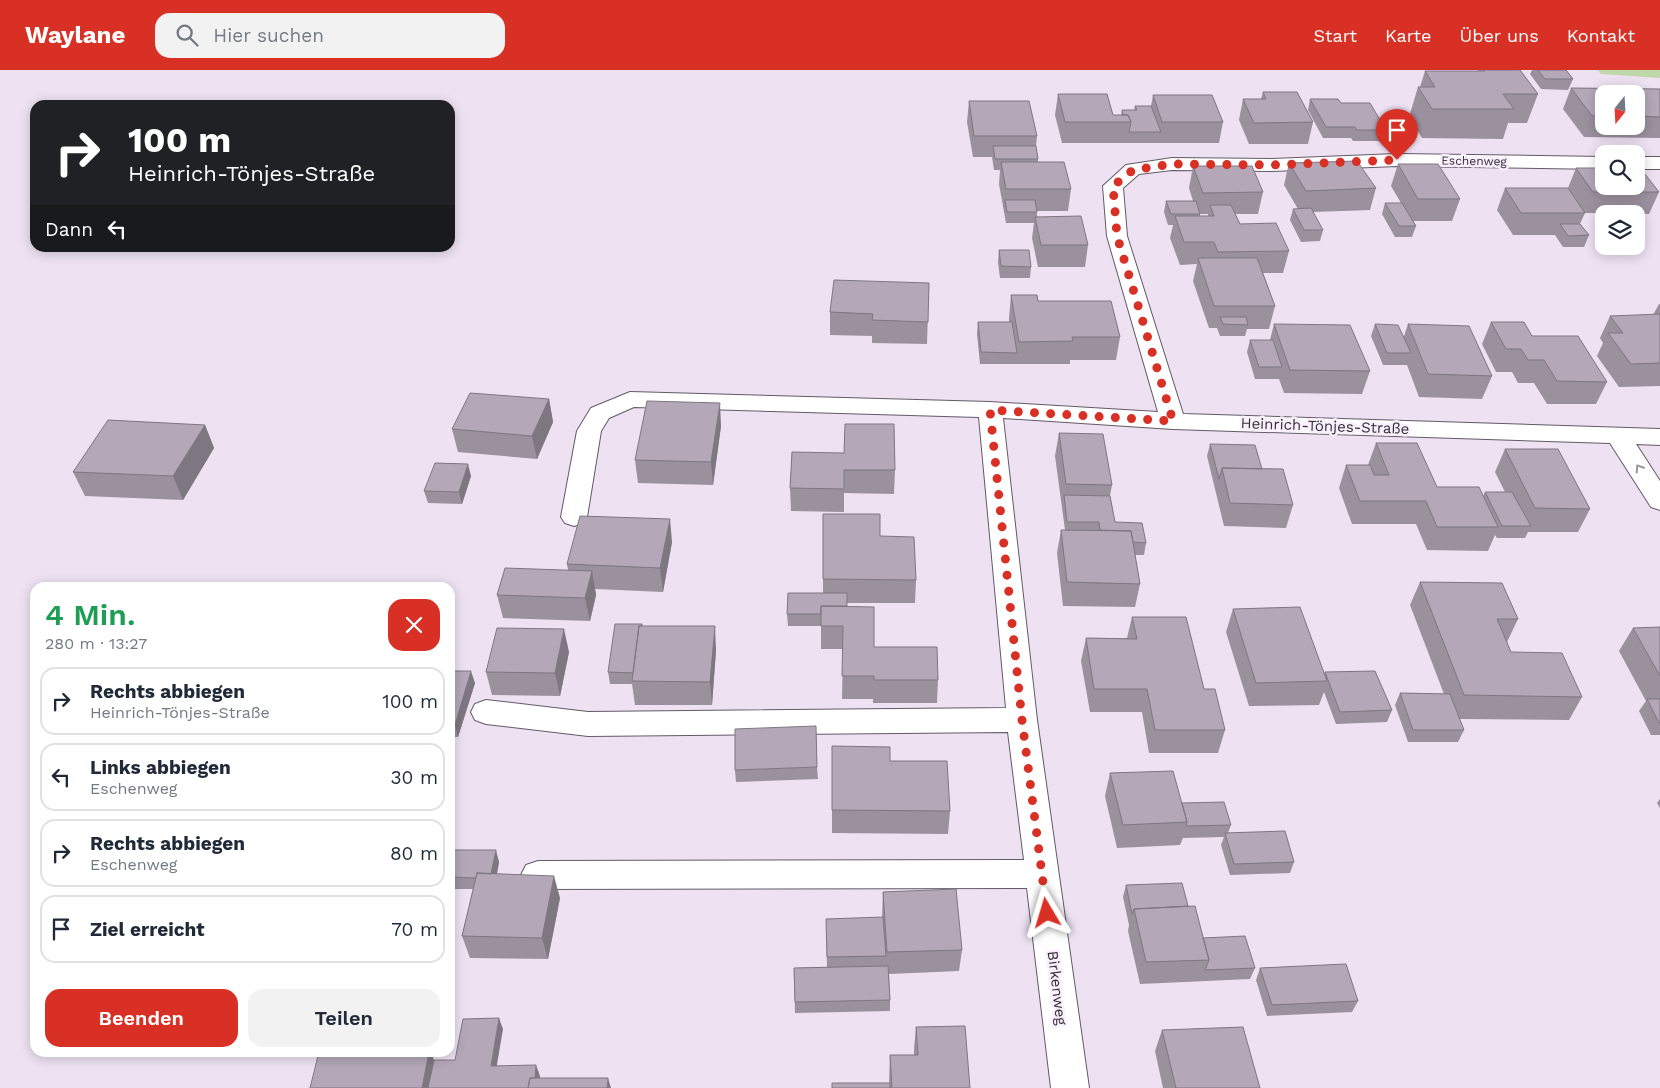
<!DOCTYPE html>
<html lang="de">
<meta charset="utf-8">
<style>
:root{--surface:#fff;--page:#f2f2f3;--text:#1f2937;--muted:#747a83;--line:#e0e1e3;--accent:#d93025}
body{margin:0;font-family:"Work Sans",sans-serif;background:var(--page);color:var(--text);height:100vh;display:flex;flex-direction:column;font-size:19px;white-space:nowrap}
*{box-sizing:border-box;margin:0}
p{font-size:16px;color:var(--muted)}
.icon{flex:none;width:28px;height:28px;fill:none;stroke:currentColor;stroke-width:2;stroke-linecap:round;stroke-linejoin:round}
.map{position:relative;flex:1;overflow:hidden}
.sheet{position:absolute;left:30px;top:512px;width:425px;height:475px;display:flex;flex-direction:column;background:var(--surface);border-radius:15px;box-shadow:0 2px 12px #0003}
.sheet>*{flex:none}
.guide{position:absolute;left:30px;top:30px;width:425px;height:152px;border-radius:15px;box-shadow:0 2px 12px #0003;background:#202124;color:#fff;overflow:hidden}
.needle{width:32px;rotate:198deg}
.fabs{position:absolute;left:1595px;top:15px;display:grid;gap:10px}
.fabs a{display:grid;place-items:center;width:50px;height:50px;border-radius:10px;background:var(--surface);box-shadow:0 2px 12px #0003;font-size:25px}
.pin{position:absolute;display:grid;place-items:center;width:42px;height:42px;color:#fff;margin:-51px -21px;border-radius:50% 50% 50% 0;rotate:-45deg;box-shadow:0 0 5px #0007}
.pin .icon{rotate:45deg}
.me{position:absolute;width:55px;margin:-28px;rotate:353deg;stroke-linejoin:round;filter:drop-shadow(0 0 4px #0008)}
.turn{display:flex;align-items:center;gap:18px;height:105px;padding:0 15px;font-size:22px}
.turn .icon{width:65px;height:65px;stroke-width:2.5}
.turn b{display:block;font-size:35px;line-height:42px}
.then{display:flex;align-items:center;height:48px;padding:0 15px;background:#0003;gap:10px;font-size:19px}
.round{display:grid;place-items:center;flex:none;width:52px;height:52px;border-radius:15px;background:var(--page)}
.overview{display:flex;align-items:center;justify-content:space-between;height:85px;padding:0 15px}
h1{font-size:30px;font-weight:600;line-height:38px;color:#1e9e55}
.primary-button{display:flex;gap:10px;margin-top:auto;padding:10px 15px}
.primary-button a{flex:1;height:58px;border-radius:15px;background:var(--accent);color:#fff;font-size:20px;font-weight:600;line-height:58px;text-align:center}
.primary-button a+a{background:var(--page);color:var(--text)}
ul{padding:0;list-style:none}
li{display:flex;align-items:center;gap:15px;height:68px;margin:0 10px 8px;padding:0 5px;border:2px solid var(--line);border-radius:15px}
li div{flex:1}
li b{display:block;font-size:19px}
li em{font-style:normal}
header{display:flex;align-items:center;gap:30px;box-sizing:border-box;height:70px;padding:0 25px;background:var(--accent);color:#fff}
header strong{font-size:24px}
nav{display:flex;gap:28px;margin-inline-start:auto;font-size:18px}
.search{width:350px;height:45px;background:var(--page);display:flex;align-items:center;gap:12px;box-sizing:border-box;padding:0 18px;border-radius:15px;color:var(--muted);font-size:19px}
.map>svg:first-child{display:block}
</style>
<header>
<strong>Waylane</strong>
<div class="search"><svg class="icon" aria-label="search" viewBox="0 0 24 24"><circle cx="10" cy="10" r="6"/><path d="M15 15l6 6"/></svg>Hier suchen</div>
<nav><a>Start</a><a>Karte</a><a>Über uns</a><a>Kontakt</a></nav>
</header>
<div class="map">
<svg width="1660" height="1018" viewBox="0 0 1660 1018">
<rect width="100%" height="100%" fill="#ede1f2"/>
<path fill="#bfd8a7" d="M1598 0H1660V8L1601 4Z"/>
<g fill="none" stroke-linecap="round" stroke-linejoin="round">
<defs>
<path id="minor" d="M1397 84 1604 87V99L1397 96 1272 101 1172 100 1139 104 1123 118 1127 166 1183 344 1660 359V375L1636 374 1660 411V440L1651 437 1610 373 1173 359 1003 348 1037 650 1089 1018H1051L1027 818 538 819 526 815 521 805 526 795 538 791 1024 790 1008 662 588 666 486 654 475 650 471 642 475 634 486 630 588 642 1006 638 979 347 634 337 609 348 601 361 587 447 583 453 574 456 565 453 561 447 577 361 591 338 630 322 990 332 1158 342 1107 166 1103 116 1126 95 1172 88 1272 89Z
M1636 87H1660V99H1636Z"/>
</defs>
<use href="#minor" stroke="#645968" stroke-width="2"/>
<use href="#minor" fill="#fff" fill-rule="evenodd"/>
</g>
<path fill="#9b909e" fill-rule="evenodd" d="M1478 0H1520L1538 24 1527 53H1508L1503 69 1422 68 1409 47 1418 17H1420L1425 1H1478Z
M1532 0H1566L1573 9 1568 20 1541 19 1530 4Z
M1571 18 1660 19V68L1584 67 1563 39ZM1604 24H1636V56H1604Z
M1263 22 1313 52 1308 74H1249L1239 50 1243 29H1261Z
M1058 24 1113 45H1121L1122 40H1134L1135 36H1151L1153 25 1223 52 1219 73H1062L1055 45Z
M1310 29 1341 33 1386 60 1383 71H1353L1351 68H1323L1308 40Z
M969 31 1037 66 1036 76 1038 89V92L1071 119 1068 141H1037V146L1088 175 1085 197H1038L1032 168 1034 153H1006L999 114 1000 100H994L992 87H973L967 52Z
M1289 93 1376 118 1370 140 1313 142 1323 160 1320 171 1301 172 1290 150 1293 139H1298L1284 115Z
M1398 94 1460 129 1452 151H1413L1416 156 1412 167H1395L1382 144 1385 133H1401L1391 116Z
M1193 96 1263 122 1258 144H1235L1240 154 1289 181 1283 203H1263L1275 236 1269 259H1247L1245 266H1220L1217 258H1209L1193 211 1197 194 1180 195 1170 168 1173 155H1168L1164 142 1166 131H1193L1189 118ZM1200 144H1208V146H1200Z
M1576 98 1659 122 1649 144 1585 143 1580 154 1589 165 1584 177H1563L1555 165H1513L1497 140 1505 118H1568Z
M999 180 1031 197 1030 208H1000L998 192Z
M929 213 927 274 872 273V266L830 265V242Z
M1011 225 1038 231 1120 267 1116 290H1070V294H980L977 264 978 252H1009V248Z
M1659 234H1660V316L1619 317 1597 286 1603 273 1600 268 1610 246 1653 245Z
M1491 252 1532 266 1607 312 1596 334H1547L1534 313H1518L1512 302H1496L1482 274Z
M1274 254 1370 301 1362 324 1284 323 1279 309H1255L1247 282 1250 270H1270Z
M1375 254 1404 266 1408 254 1492 306 1482 329 1419 327 1407 295H1383L1371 266Z
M549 329 553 352 537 389 458 382 452 359Z
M205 355 214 378 183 430 85 426 73 402Z
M721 356 713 415 638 413 635 390Z
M1059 363 1112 415 1110 426 1115 452 1146 473 1144 485H1135L1140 514 1135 537 1063 536 1057 483 1061 460H1065L1055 386Z
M1376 373 1437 417 1483 426 1485 422H1505L1495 402 1505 379 1590 439 1578 462H1528L1525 468H1497L1495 465 1488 481 1427 480 1416 454H1352L1339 418 1346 395H1368Z
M1210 374 1262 399 1293 435 1286 458 1224 456 1207 386Z
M792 382 895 400 894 424 844 423V442L791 441 790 418Z
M471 406 462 434 428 433 424 421Z
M823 444 880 466 916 510 915 533H847V536L874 577 938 610 937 633H873V629H842L843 579H821V556H788L787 544 823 523Z
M672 472 663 522 595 519 596 525 590 551 503 548 497 525 568 500 567 494Z
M1420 512 1518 549 1507 572 1511 582 1582 627 1569 650 1459 649 1464 660 1458 672H1408L1395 635 1400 623 1444 624 1410 535Z
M1233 539 1325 604V602L1392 640 1387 652 1336 654 1324 622 1319 635 1249 636 1226 562Z
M1132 547 1204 619 1225 660 1218 683H1149L1142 642H1090L1081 591 1086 568H1127Z
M643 556 716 580 712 635H635L632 614H610L608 602Z
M1660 557V665H1651L1639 641 1646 631 1619 581 1633 558Z
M569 582 560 626 492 625 486 602Z
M450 601 475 613 458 667H450Z
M832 676 890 691 950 741 948 764 832 763Z
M817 697 818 709 736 712 735 700Z
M1110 703 1182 733 1231 755 1228 763 1294 792 1290 803 1230 805 1221 775 1224 767 1183 768 1180 775 1117 778 1105 726Z
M1660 729V738L1657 733Z
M450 780 499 792 497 804 560 828 548 889 470 888 462 866 473 819H450Z
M1126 815 1188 836 1203 868 1255 898 1250 909 1140 914 1128 861 1129 855 1123 827Z
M883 822 962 880 959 901 889 904 890 930V941L795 943 794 898 827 897 826 860 882 847Z
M1260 898 1358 931 1352 942 1267 946 1256 910Z
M916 957 970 1018H832L889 1013 890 985H914V978Z
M1162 960 1260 1018H1163L1155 981Z"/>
<path fill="#7e7681" d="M549 329 553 352 537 389 532 366Z
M720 333 721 356 713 415 711 392Z
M205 355 214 378 183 430 173 406Z
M468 394 471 406 462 434 459 422Z
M670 449 672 472 663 522 660 498Z
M592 501 596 525 590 551 585 528Z
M715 556 716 580 712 635 710 612Z
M564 559 569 582 560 626 555 603Z
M471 601 475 613 458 667 455 655Z
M496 780 499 792 494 819 490 808Z
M554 806 560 828 548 889 542 868Z
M499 948 503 959 495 1006 491 996Z
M429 982H431L438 1001 435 1018H422Z
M536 995 540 1006 538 1018H533Z
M608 1008 611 1018H607Z"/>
<path fill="#b4a8b8" stroke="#7e7681" d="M1484 0H1520L1538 24H1503L1514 39H1432L1418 17H1435L1425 1H1485Z
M1538 0H1566L1573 9H1545Z
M1571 18 1660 19V47L1636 46V24H1604V46H1592Z
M1263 22H1297L1313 52 1254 53 1243 29H1266Z
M1058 24H1107L1113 45H1128L1131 52H1065Z
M1153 25H1212L1223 52H1162Z
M1310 29H1338L1341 33H1370L1386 60H1357L1355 57H1326Z
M969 31H1029L1037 66H974Z
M1135 36H1151L1161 62H1129L1131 52 1128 45H1123L1122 40H1137Z
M993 76H1036L1038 89H995Z
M1357 91 1376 118 1306 121 1289 93Z
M1001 92H1064L1071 119H1006Z
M1398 94H1438L1460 129H1418Z
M1193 96H1252L1263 122 1203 123Z
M1576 98H1604V116H1636V98L1641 99 1659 122H1593Z
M1505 118H1568L1585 143H1521Z
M1005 130H1035L1037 142H1007Z
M1166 131H1196L1200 144H1171Z
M1385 133H1402L1416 156H1399Z
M1210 135H1231L1240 154 1276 153 1289 181 1218 182 1214 172H1184L1175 146H1214Z
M1311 138 1323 160H1304L1293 139Z
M1081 146 1088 175H1041L1035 147Z
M1560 154H1580L1589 165 1568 166Z
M999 180H1029L1031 197 1001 196Z
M1198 188H1257L1275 236H1214Z
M834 210 929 213 928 252 872 250 873 244 830 242Z
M1011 225H1037L1038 231H1111L1120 267H1072L1073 271 1019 272Z
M1660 244V293L1631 294 1608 263H1623L1610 246Z
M1220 247H1246L1248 255 1223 254Z
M978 252H1012L1017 283 981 282Z
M1491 252H1524L1532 266H1578L1607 312 1557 311 1544 290H1528L1521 279H1506Z
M1274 254 1350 255 1370 301 1290 300Z
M1375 254 1398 255 1411 283H1387Z
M1408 254 1469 256 1492 306 1428 304Z
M1250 270H1273L1282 297H1259Z
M470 323 549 329 532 366 452 359Z
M647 331 720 333 711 392 635 390Z
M108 350 205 355 173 406 73 402Z
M845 354H894L895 400H844V419L790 418 792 382 844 383Z
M1059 363 1103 364 1112 415 1066 414Z
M1376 373H1417L1437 417H1479L1498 457H1437L1426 431H1360L1346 395H1370L1374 405H1389Z
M1210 374 1255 375 1262 399 1222 398 1219 409Z
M1505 379H1558L1590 439 1535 438Z
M435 393 468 394 459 422 424 421Z
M1222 398 1283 399 1293 435 1230 433Z
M1485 422H1512L1531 456H1502Z
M1064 425 1110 426 1115 452 1142 453 1146 473 1133 472 1131 461 1100 460 1099 452H1067Z
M823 444H880V466L914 467 916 510 823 509Z
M580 446 670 449 660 498 567 494Z
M1061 460 1131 461 1140 514 1067 512Z
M505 498 592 501 585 528 497 525Z
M1420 512 1502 513 1518 549H1497L1511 582 1562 583 1582 627 1464 625Z
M788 523H847V536H821V544H787Z
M821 536 874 537V577H937L938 610H874V606H842L843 556H821Z
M1300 537 1327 611 1256 613 1233 539Z
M1132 547H1186L1204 619H1215L1225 660H1155L1147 619H1094L1086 568 1137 569Z
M615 554H642V556H639L633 603 608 602Z
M639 556H715L710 612 632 611Z
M1660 557V606L1633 558Z
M497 558 564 559 555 603 486 602Z
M450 601H471L455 655H450Z
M1375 601 1392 640 1340 642 1325 602Z
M1400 623 1450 624 1464 660H1413Z
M1647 629H1660V653H1659Z
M816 656 817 697 735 700V659Z
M832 676 890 677V691H947L950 741 832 740Z
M1173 701 1187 752 1123 755 1110 703Z
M1224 732 1231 755 1186 756 1187 752 1182 733Z
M1285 761 1294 792 1234 794 1225 763Z
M450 780H496L491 804 477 803 476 808 450 807Z
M477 803 554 806 542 868 462 866Z
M1182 813 1188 836 1134 839 1132 844 1126 815Z
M956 819 962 880 887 882 883 822Z
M1195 836 1209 890 1146 892 1134 839Z
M883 847 886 886 827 887 826 849Z
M1245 866 1255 898 1205 900 1209 890 1203 868Z
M1346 894 1358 931 1272 935 1260 898Z
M888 896 890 930 795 932 794 898Z
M499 948 491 996 536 995 535 1008H530L528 1018H428L434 990H455L463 949Z
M965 956 970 1018H892L890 985H918L916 957Z
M1243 957 1260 1018H1176L1162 960Z
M319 982H429L422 1018H310Z
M530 1008H608L607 1018H528Z
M832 1013H890V1018H832Z"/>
<defs><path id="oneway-chevron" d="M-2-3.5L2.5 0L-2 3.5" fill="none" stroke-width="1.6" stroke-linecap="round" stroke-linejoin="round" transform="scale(1.25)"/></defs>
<use stroke="#99979a" href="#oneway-chevron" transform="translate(1639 398) rotate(-123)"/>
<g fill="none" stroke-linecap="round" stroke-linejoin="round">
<path stroke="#d93025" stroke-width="9" stroke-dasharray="0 16.2" d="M1047 843 1022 650 990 340 1173 351 1117 166 1113 116 1133 100 1172 94 1272 95 1397 90"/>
</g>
<g text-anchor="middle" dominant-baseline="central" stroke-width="5" stroke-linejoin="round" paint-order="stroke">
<g font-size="12" fill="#332f35" stroke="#f9effd">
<text transform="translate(1474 91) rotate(1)">Eschenweg</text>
</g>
<g font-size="15" fill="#332f35" stroke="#f9effd">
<text transform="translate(1325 356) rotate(2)">Heinrich-Tönjes-Straße</text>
<text transform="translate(1057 918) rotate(83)">Birkenweg</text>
</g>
</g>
</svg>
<div class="fabs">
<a><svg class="needle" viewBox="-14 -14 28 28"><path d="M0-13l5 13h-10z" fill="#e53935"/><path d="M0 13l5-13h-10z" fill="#747a83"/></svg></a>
<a><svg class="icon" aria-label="search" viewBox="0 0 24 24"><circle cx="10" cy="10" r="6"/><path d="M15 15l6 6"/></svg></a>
<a><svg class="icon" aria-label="layers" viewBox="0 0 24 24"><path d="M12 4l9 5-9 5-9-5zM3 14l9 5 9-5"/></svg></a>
</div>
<div class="pin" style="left:1397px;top:90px;background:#d93025"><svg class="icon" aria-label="arrive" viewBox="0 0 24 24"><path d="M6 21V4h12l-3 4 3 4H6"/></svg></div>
<svg class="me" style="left:1047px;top:843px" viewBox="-20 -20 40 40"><path d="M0-17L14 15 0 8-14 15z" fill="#d93025" stroke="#fff" stroke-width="4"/></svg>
<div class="guide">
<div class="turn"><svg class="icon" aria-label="right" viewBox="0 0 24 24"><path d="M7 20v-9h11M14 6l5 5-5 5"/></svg><div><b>100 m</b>Heinrich-Tönjes-Straße</div></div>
<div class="then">Dann<svg class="icon" aria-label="left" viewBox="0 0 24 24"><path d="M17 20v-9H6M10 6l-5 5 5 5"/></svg></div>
</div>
<section class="sheet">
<div class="overview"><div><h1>4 Min.</h1><p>280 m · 13:27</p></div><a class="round" style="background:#d93025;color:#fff"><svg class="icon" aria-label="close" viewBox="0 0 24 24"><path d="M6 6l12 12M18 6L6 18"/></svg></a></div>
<ul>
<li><svg class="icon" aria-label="right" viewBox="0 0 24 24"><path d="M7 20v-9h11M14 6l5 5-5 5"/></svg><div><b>Rechts abbiegen</b><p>Heinrich-Tönjes-Straße</p></div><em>100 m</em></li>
<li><svg class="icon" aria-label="left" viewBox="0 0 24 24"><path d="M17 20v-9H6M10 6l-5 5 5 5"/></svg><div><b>Links abbiegen</b><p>Eschenweg</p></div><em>30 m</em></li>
<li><svg class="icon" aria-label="right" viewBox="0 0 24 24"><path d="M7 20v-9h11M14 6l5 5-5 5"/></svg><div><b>Rechts abbiegen</b><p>Eschenweg</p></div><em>80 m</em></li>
<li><svg class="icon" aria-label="arrive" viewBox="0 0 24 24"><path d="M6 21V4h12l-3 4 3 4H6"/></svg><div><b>Ziel erreicht</b></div><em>70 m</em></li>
</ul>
<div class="primary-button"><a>Beenden</a><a>Teilen</a></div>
</section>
</div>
